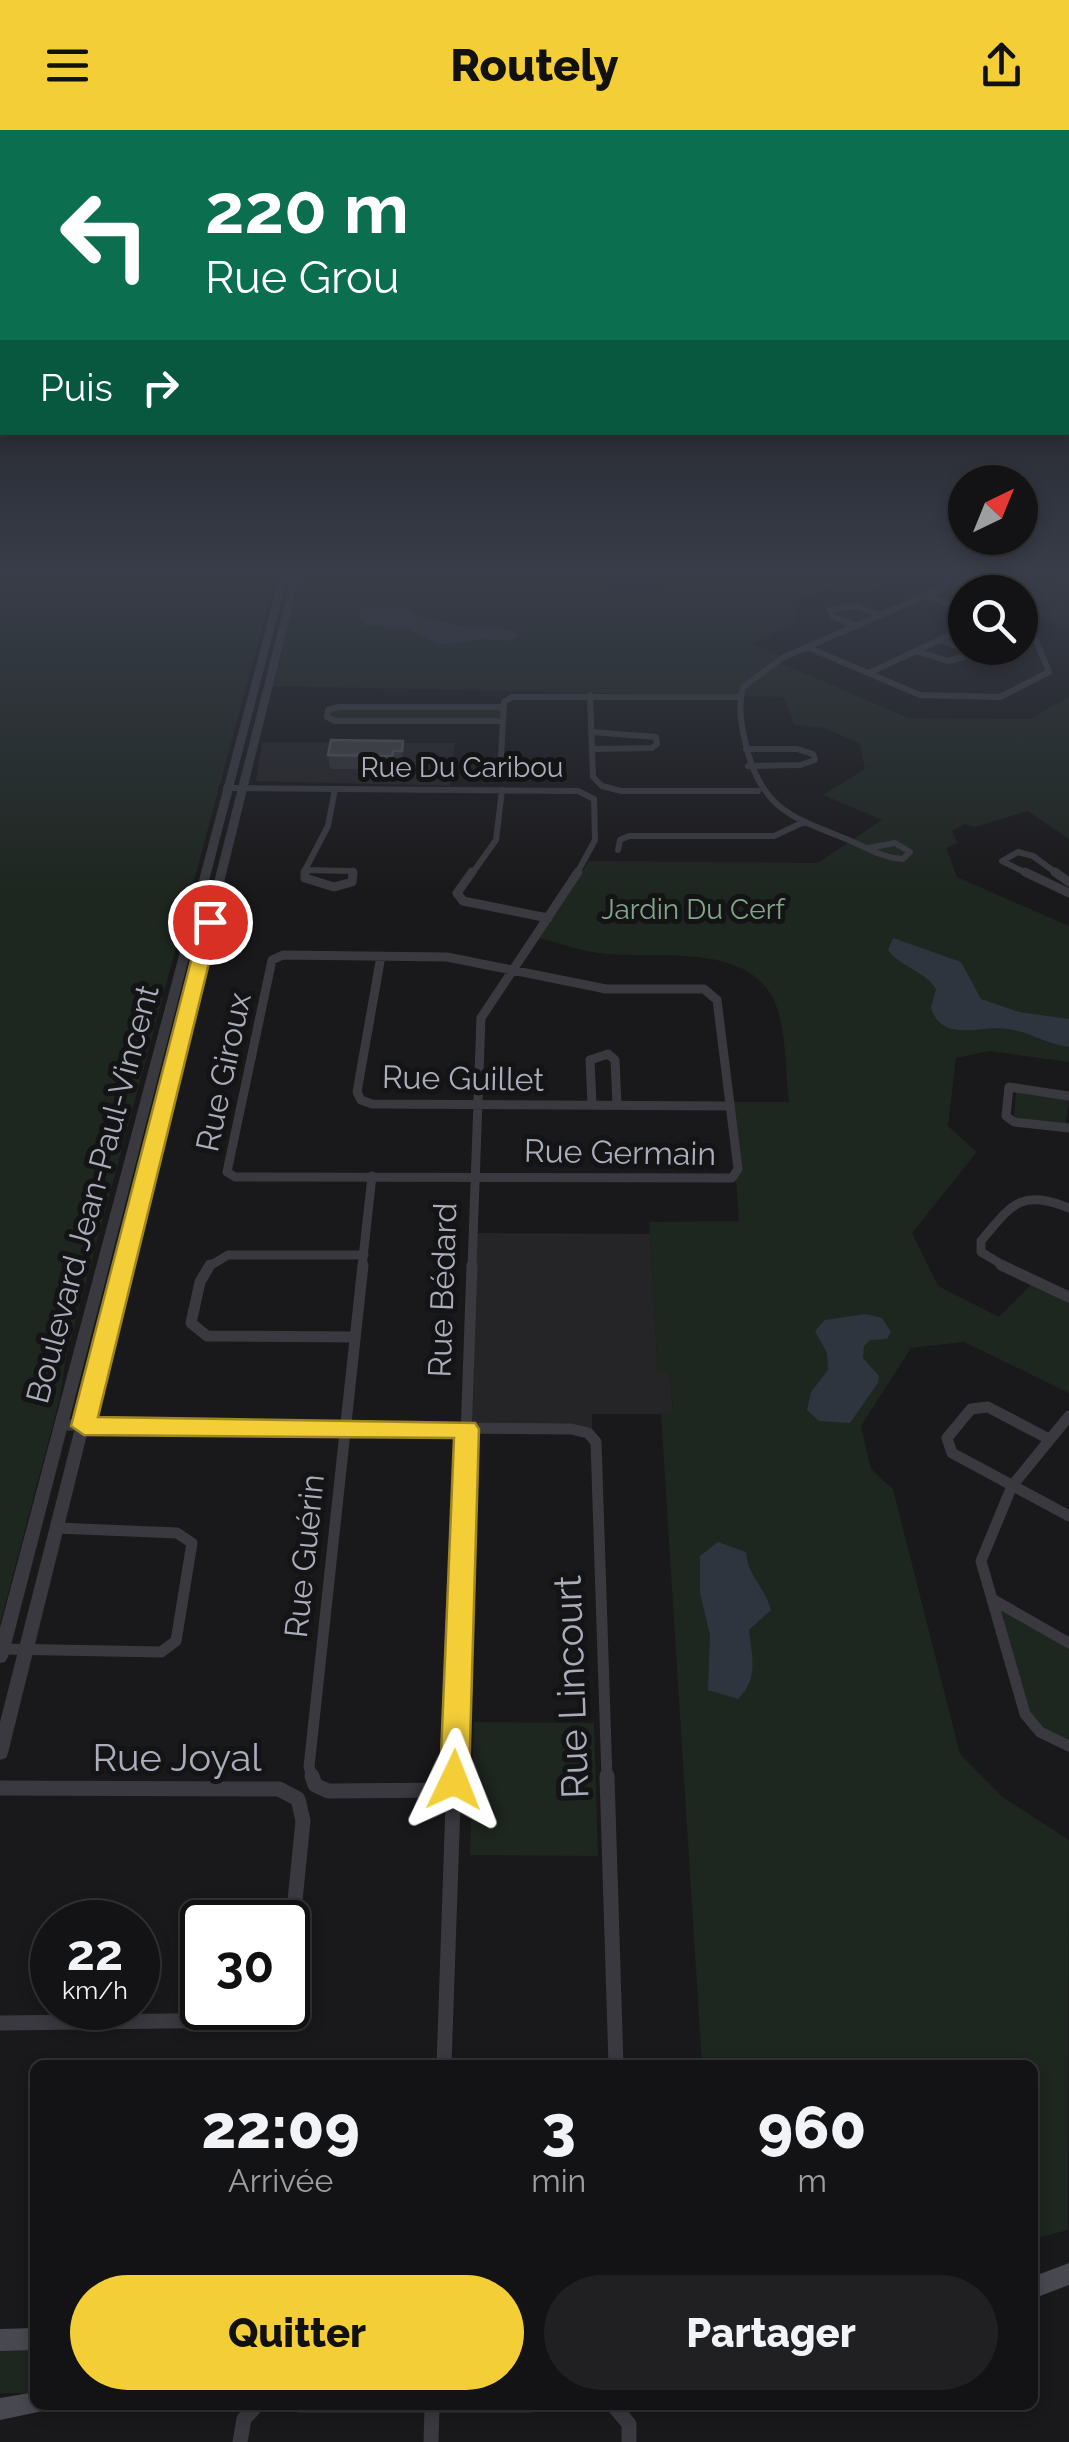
<!DOCTYPE html>
<html lang="fr">
<meta charset="utf-8">
<style>
:root{--surface:#131214;--page:#202022;--text:#f1f3f6;--muted:#9d9ea0;--line:#323234;--accent:#f3ce37}
body{margin:0;font-family:Raleway,sans-serif;background:var(--page);color:var(--text);height:100vh;display:flex;flex-direction:column;font-size:38px;white-space:nowrap}
*{box-sizing:border-box;margin:0}
p{font-size:32px;color:var(--muted)}
.icon{flex:none;width:55px;height:55px;fill:none;stroke:currentColor;stroke-width:2;stroke-linecap:round;stroke-linejoin:round}
.map{position:relative;flex:1;overflow:hidden}
.panel{position:absolute;left:30px;top:1930px;width:1008px;height:350px;display:flex;flex-direction:column;background:var(--surface);border-radius:15px;box-shadow:0 5px 15px #0003,0 0 0 2px var(--line)}
.panel>*{flex:none}
.banner{position:absolute;left:0px;top:0px;width:1070px;height:305px;box-shadow:0 5px 15px #0003,0 0 0 2px var(--line);background:#0b6e4f;color:#fff;overflow:hidden}
.needle{width:65px;rotate:43deg}
.fabs{position:absolute;left:948px;top:335px;display:grid;gap:20px}
.fabs a{display:grid;place-items:center;width:90px;height:90px;border-radius:50%;background:var(--surface);box-shadow:0 5px 15px #0003,0 0 0 2px var(--line);font-size:50px}
.speed{position:absolute;left:30px;top:1770px;display:flex;gap:20px;font-size:50px;font-weight:700;text-align:center}
.speed>*{display:grid;place-content:center;width:130px;height:130px;border-radius:50%;background:var(--surface);box-shadow:0 5px 15px #0003,0 0 0 2px var(--line);line-height:1}
.speed small{font-size:25px;font-weight:400}
.speed .limit{border:5px solid #111;border-radius:15px;background:#fff;color:#111}
.pin{position:absolute;display:grid;place-items:center;width:85px;height:85px;color:#fff;margin:-42px;border:5px solid #fff;border-radius:50%;box-shadow:0 2px 10px #0007}
.me{position:absolute;width:110px;margin:-55px;rotate:2deg;stroke-linejoin:round;filter:drop-shadow(0 0 8px #0008)}
.turn{display:flex;align-items:center;gap:35px;height:210px;padding:0 40px;font-size:45px}
.turn .icon{width:130px;height:130px;stroke-width:2.5}
.turn b{display:block;font-size:70px;line-height:85px}
.then{display:flex;align-items:center;height:95px;padding:0 40px;background:#0003;gap:20px;font-size:38px}
.eta{display:flex;justify-content:space-evenly;align-items:center;height:170px;text-align:center}
.eta b{font-size:60px;font-weight:800;line-height:70px}
.action{display:flex;gap:20px;margin-top:auto;padding:20px 40px}
.action a{flex:1;height:115px;border-radius:60px;background:var(--accent);color:#111;font-size:40px;font-weight:800;line-height:115px;text-align:center}
.action a+a{background:var(--page);color:var(--text)}
header{display:flex;justify-content:space-between;align-items:center;height:130px;padding:0 40px;background:var(--accent);color:#111;font-size:45px;font-weight:800}
.map>svg:first-child{display:block}
</style>
<header><svg class="icon" aria-label="menu" viewBox="0 0 24 24"><path d="M4 6h16M4 12h16M4 18h16"/></svg>Routely<svg class="icon" aria-label="share" viewBox="0 0 24 24"><path d="M12 15V3M7 8l5-5 5 5M5 13v7h14v-7"/></svg></header>
<div class="map">
<svg width="1069" height="2312" viewBox="0 0 1069 2312">
<rect width="100%" height="100%" fill="#19181a"/>
<path fill="#252427" d="M262 612 455 613 450 656 256 651Z
M474 1103 650 1104 658 1242 670 1243 673 1284H592V1304L467 1299Z"/>
<path fill="#1e2620" d="M0 442H277L66 1227 60 1268 0 1494Z
M302 442H454L562 460 563 445H606L608 461 685 459 683 442H1019L1069 456V498L1020 479V462H976L908 444 869 461 823 460 793 471 796 493 750 514 784 527 778 532 908 588 1030 589 1069 567V709L1028 681 975 697 964 694 952 701 957 713 946 718 957 747 1069 796V932L989 921 956 928 948 996 977 1022 912 1103 938 1156 999 1187 1035 1151 1069 1167V1263L964 1212 911 1218 861 1296 871 1339 893 1359 960 1624 1001 1666 1069 1710 1068 2100 1033 2109 1032 1935H702L661 1284 673 1283 670 1243H658L649 1092 739 1091 730 972H789C785 942 787 901 775 873 750 812 658 829 607 824 584 822 561 814 539 808L589 731 818 733 882 690 823 665 865 639 860 613 821 597 794 595 784 567 273 556Z
M504 577 503 591H335L327 587 328 580Z
M1016 962 1069 970 1065 996 1014 988Z
M991 1469 1069 1513V1616L1025 1584Z
M474 1592 594 1593 598 1726 470 1725Z
M35 2219V2263H0V2220Z"/>
<path fill="#2e353f" d="M365 476 407 477 419 486 461 497H499L518 504 511 511 484 509 440 515 409 499 365 495 357 486Z
M893 808 961 832 981 869 1019 882 1069 889V917C1047 914 1029 902 1008 899 980 894 943 914 931 878L936 859C924 840 900 837 888 820Z
M866 1184 882 1188 891 1202 887 1209 870 1210 864 1216 863 1228 879 1246 878 1253 850 1293 819 1291 807 1280 811 1262 828 1240 827 1223 815 1201 825 1190Z
M718 1412 746 1422C748 1447 765 1457 771 1480L749 1500C752 1527 759 1549 738 1569L708 1560 710 1505 700 1463V1426Z"/>
<g fill="none" stroke-linecap="round" stroke-linejoin="round">
<path stroke="#39393f" stroke-width="6" d="M540 442H649
M924 465 965 481
M855 495 833 487 830 480 855 476 879 485
M807 517 920 565 1000 567 1049 542 1035 508 1020 502
M916 521 948 531 967 526 963 519 940 510
M869 543 965 498
M590 565 593 647 602 656 621 661H758
M503 591H335L327 587 328 580 339 577H504
M591 602 656 607 657 614 652 618 592 619
M746 619H797L813 624 815 630 800 635 748 636
M487 645H500L504 572 512 567H739
M226 658 578 661 594 669 595 710 576 745
M868 718 895 713 910 722 903 729C884 728 869 719 851 711 792 687 760 680 745 611 741 593 738 575 743 557L784 527 980 442
M618 720 620 710 629 706H774L804 692
M305 740 328 696 335 659
M305 745V740L353 741V745
M471 745 496 710 502 660
M1030 745 1002 731 1018 722 1033 726 1059 745"/>
<path stroke="#39393f" stroke-width="9" d="M305 742V748L334 757 352 752 353 742
M472 742 457 763 463 771 548 788
M1025 742 1069 763
M1055 742 1069 752
M283 825 447 827 606 859H704L717 870 738 1039 732 1048 235 1047 227 1042 272 830Z
M381 826 357 962 361 970 372 974 730 976
M1069 966 1009 957 1006 986 1014 992 1069 998
M592 975 590 930 608 924 615 930 617 975
M208 1137 228 1125H364
M362 1137 372 1046
M472 1137 481 888 578 742
M1006 1137 981 1122V1111C1012 1074 1020 1059 1069 1078"/>
<path stroke="#39393f" stroke-width="11" d="M210 1135 200 1152 191 1193 207 1206 355 1207
M1001 1135 1069 1167
M1069 1286 1012 1356 981 1431 1025 1584 1040 1602 1069 1616
M61 1295 571 1299 588 1303 596 1312 607 1648
M1049 1309 988 1277 971 1279 947 1308 952 1323 1069 1386
M992 1469 1069 1513
M2 1519 161 1522 176 1511 192 1413 177 1403 57 1398
M313 1648 309 1637 363 1135
M454 1648 472 1135"/>
<path stroke="#39393f" stroke-width="15" d="M312 1646 315 1655 328 1661 454 1660
M607 1646 616 1935
M0 1658 279 1659 298 1669 303 1691 288 1840
M0 1893 258 1890 277 1878
M444 1935 454 1646
M299 2275H530
M613 2275 629 2294V2312
M240 2312 244 2289 257 2275
M431 2312 432 2278"/>
<path fill="#39393f" fill-rule="evenodd" d="M281 442H289L8 1527 5 1532 0 1533V1498Z
M293 442H301L8 1623 6 1628 0 1630V1592Z
M1031 442H1041L1069 450V454Z"/>
<path fill="#474850" fill-rule="evenodd" d="M1069 2133V2155L1032 2169V2147Z
M35 2198V2220L0 2221V2199Z
M35 2262V2275H46L43 2281 0 2290V2268Z"/>
</g>
<path fill="#353438" d="M403 611 402 634H394L393 639H330L328 625Z"/>
<path fill="#414146" stroke="#525258" stroke-width="2.5" d="M331 610 403 611 402 621H393L392 626 328 625Z"/>
<linearGradient id="sky" x2="0" y2="1"><stop stop-color="#0e0d0e"/><stop offset="0.58" stop-color="#383d49"/><stop offset="1" stop-color="#383d49" stop-opacity="0"/></linearGradient>
<rect width="1069" height="765" fill="url(#sky)"/>
<path fill="#f3ce37" stroke="#9e8624" stroke-width="2.5" d="M210 786 219 792 98 1287 475 1293 479 1299 469 1650 465 1659 454 1663 444 1659 440 1650 454 1308 84 1305 71 1296 201 792Z"/>
<g text-anchor="middle" dominant-baseline="central" stroke-width="10" stroke-linejoin="round" paint-order="stroke">
<g font-size="28" fill="#aaadba" stroke="#141315">
<text x="462" y="637">Rue Du Caribou</text>
</g>
<g font-size="28" fill="#82a589" stroke="#141315">
<text x="693" y="779">Jardin Du Cerf</text>
</g>
<g font-size="32" fill="#aaadba" stroke="#141315">
<text transform="translate(223 942) rotate(-78)">Rue Giroux</text>
<text transform="translate(463 948) rotate(1)">Rue Guillet</text>
<text transform="translate(620 1022) rotate(1)">Rue Germain</text>
<text transform="translate(92 1064) rotate(-75)">Boulevard Jean-Paul-Vincent</text>
<text transform="translate(442 1160) rotate(-88)">Rue Bédard</text>
<text transform="translate(304 1426) rotate(-84)">Rue Guérin</text>
</g>
<g font-size="38" fill="#aaadba" stroke="#141315">
<text transform="translate(571 1557) rotate(-92)">Rue Lincourt</text>
<text x="177" y="1627">Rue Joyal</text>
</g>
</g>
</svg>
<div class="fabs">
<a><svg class="needle" viewBox="-14 -14 28 28"><path d="M0-13l5 13h-10z" fill="#e53935"/><path d="M0 13l5-13h-10z" fill="#9d9ea0"/></svg></a>
<a><svg class="icon" aria-label="search" viewBox="0 0 24 24"><circle cx="10" cy="10" r="6"/><path d="M15 15l6 6"/></svg></a>
</div>
<div class="speed"><div>22<small>km/h</small></div><div class="limit">30</div></div>
<div class="pin" style="left:210px;top:792px;background:#d93025"><svg class="icon" aria-label="arrive" viewBox="0 0 24 24"><path d="M6 21V4h12l-3 4 3 4H6"/></svg></div>
<svg class="me" style="left:454px;top:1650px" viewBox="-20 -20 40 40"><path d="M0-17L14 15 0 8-14 15z" fill="#f3ce37" stroke="#fff" stroke-width="4"/></svg>
<div class="banner">
<div class="turn"><svg class="icon" aria-label="left" viewBox="0 0 24 24"><path d="M17 20v-9H6M10 6l-5 5 5 5"/></svg><div><b>220 m</b>Rue Grou</div></div>
<div class="then">Puis<svg class="icon" aria-label="right" viewBox="0 0 24 24"><path d="M7 20v-9h11M14 6l5 5-5 5"/></svg></div>
</div>
<section class="panel">
<div class="eta">
<div><b>22:09</b><p>Arrivée</p></div>
<div><b>3</b><p>min</p></div>
<div><b>960</b><p>m</p></div>
</div>
<div class="action"><a>Quitter</a><a>Partager</a></div>
</section>
</div>
